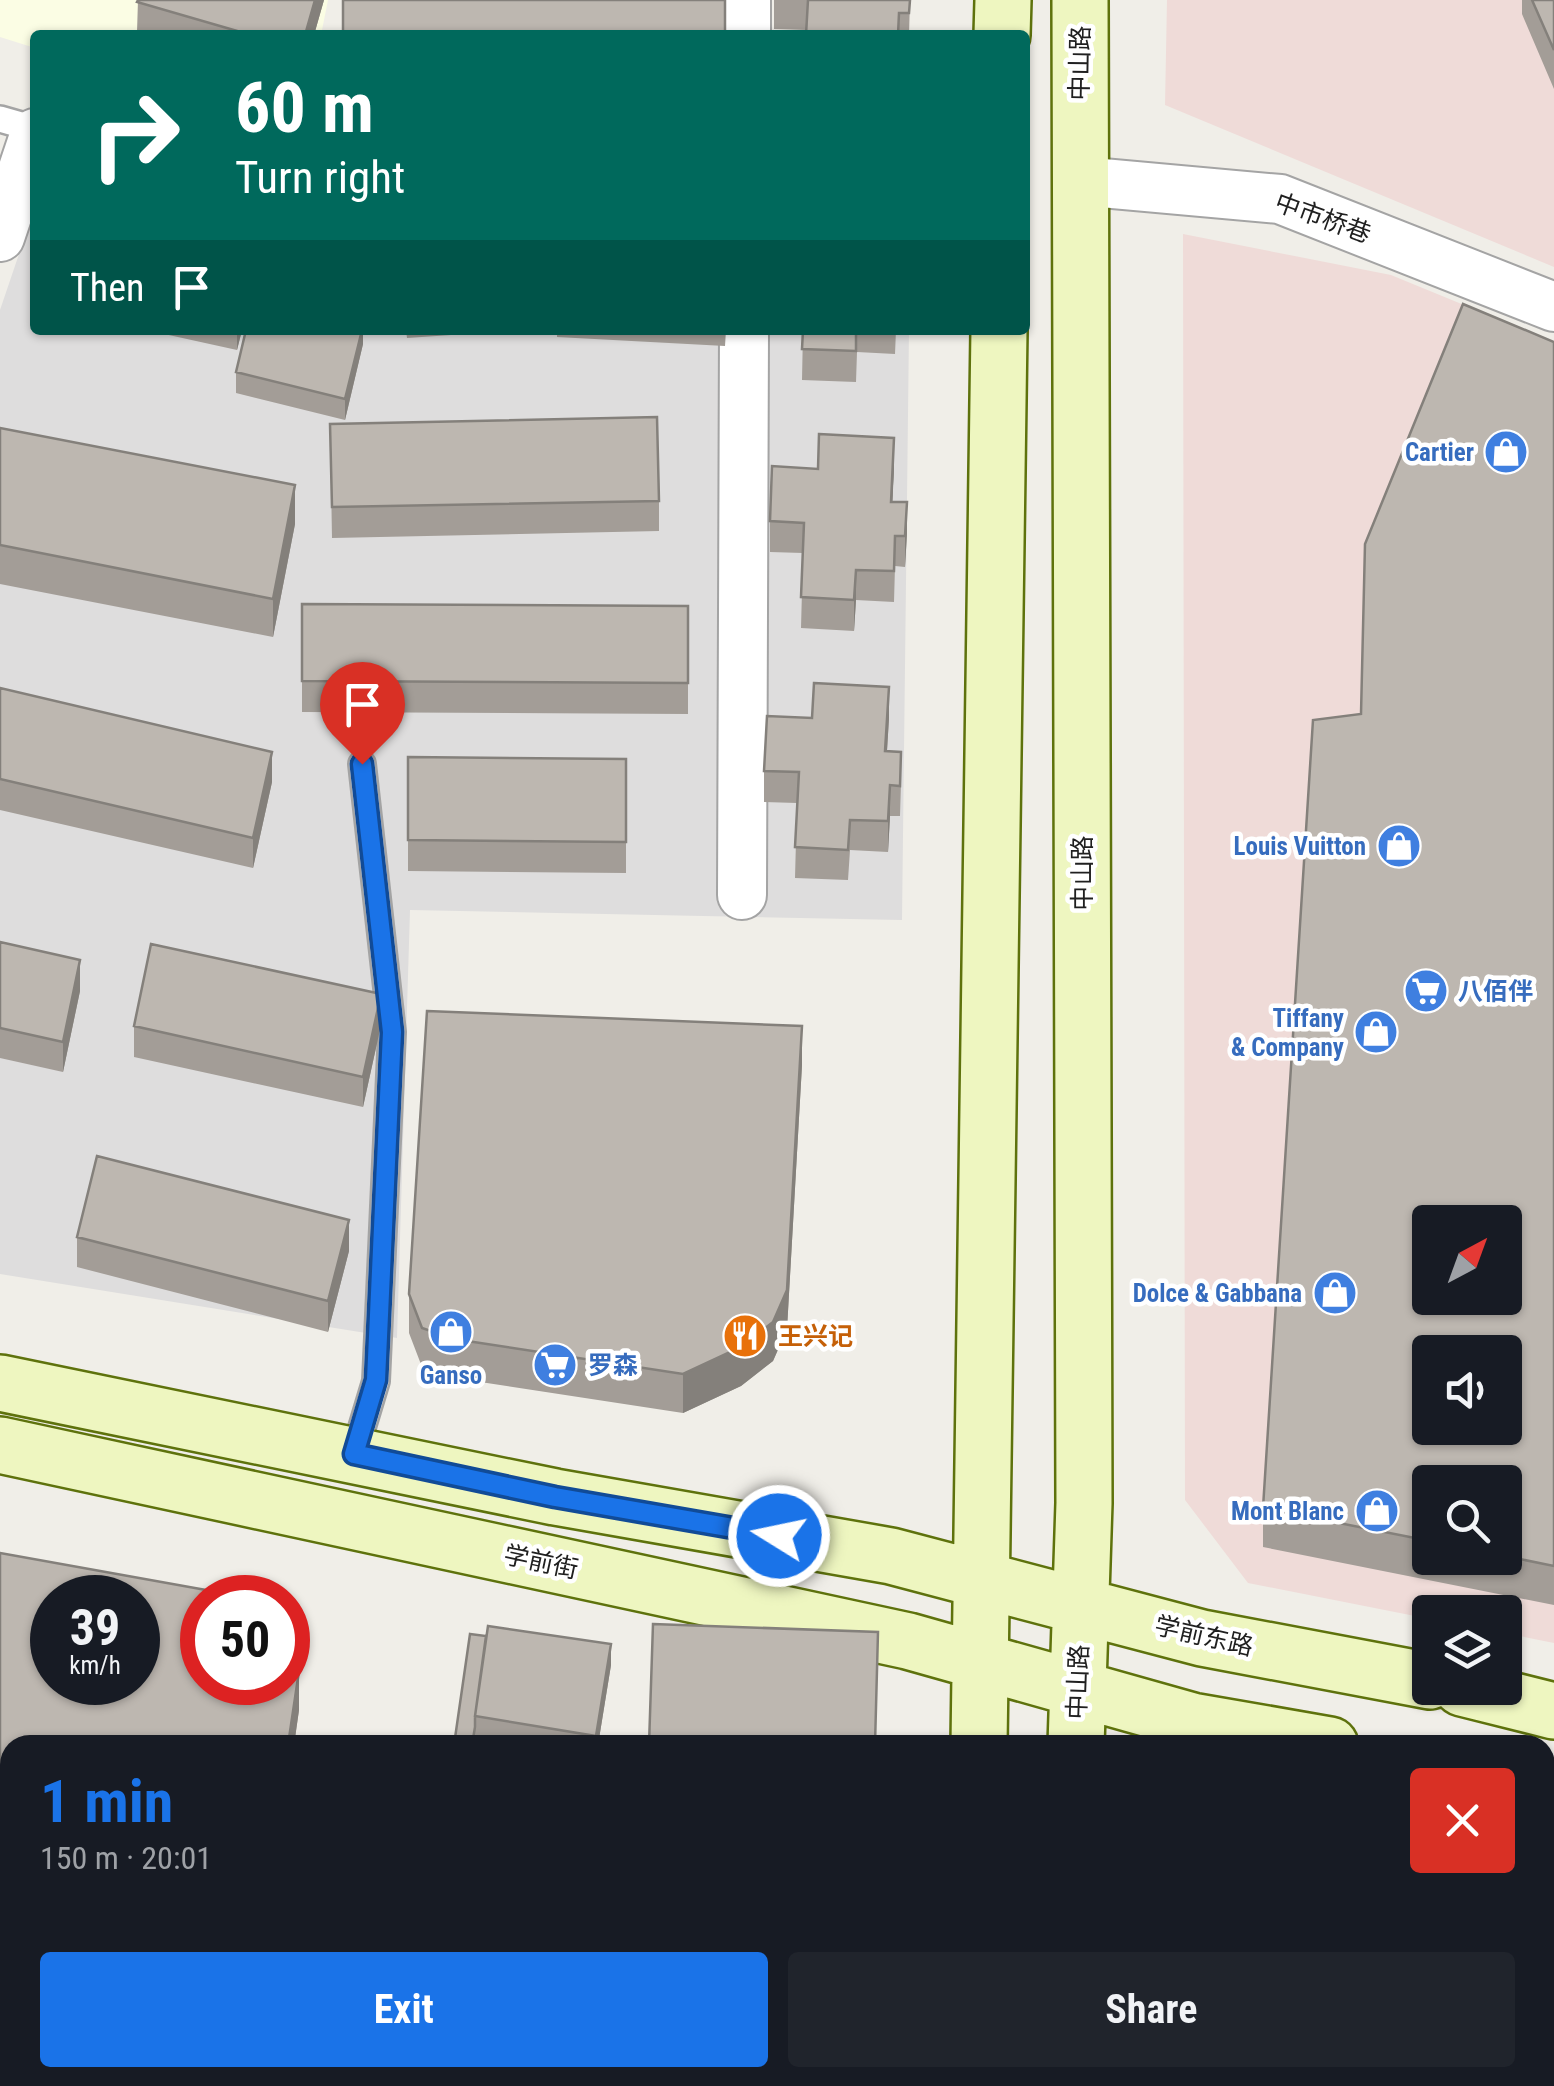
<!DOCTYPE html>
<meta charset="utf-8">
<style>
:root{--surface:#171b24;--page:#20242c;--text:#f1f3f6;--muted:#9ea1a6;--accent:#1a73e8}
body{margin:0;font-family:"Roboto Condensed","Noto Sans SC",sans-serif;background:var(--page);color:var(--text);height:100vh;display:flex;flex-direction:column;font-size:38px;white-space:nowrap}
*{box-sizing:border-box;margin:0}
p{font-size:32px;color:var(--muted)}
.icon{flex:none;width:55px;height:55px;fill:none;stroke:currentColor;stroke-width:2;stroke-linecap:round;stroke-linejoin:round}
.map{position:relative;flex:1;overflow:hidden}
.panel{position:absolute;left:0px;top:1735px;width:1555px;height:352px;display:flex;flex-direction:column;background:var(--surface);border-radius:30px 30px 0 0;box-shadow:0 2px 8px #0004}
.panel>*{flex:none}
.banner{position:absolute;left:30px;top:30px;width:1000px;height:305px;border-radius:10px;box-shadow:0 2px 8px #0004;background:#00695c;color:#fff;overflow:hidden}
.needle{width:65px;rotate:41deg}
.buttons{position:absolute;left:1412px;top:1205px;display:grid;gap:20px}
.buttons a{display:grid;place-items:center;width:110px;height:110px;border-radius:10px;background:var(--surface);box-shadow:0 2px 8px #0004;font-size:50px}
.speed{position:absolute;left:30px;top:1575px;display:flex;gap:20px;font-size:50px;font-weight:700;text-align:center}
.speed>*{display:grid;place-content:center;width:130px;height:130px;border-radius:50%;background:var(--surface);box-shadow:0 2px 8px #0004;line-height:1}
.speed small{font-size:25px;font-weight:400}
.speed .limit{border:15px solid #d22;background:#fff;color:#111}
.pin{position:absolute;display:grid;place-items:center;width:85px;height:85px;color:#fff;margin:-102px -42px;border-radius:50% 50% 50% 0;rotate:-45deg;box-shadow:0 0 10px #0007}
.pin .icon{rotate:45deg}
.me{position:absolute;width:110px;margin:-55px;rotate:280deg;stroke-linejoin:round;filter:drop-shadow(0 0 8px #0008)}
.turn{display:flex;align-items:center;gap:35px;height:210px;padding:0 40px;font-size:45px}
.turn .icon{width:130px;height:130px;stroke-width:2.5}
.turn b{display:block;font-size:70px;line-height:85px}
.then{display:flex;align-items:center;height:95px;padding:0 40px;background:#0003;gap:20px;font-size:38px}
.round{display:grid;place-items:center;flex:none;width:105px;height:105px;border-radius:10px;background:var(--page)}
.head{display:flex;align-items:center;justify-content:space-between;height:170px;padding:0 40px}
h1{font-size:60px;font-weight:700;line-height:75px;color:var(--accent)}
.cta{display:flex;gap:20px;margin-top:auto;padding:20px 40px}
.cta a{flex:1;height:115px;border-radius:10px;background:var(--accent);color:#fff;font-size:40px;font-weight:700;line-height:115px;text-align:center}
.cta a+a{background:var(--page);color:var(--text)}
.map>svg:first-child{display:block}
</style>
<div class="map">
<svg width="1554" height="2086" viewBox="0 0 1554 2086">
<rect width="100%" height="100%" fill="#f0eee8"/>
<path fill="#dedddd" d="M35 207V330H909L902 920 410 910 397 1338 0 1274V310Z
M0 1964 10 1965V2078H653L652 2086H0Z"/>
<path fill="#efdbd8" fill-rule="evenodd" d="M1167 0H1554V267L1165 105Z
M1183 234 1391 275 1554 342V1643L1505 1633V1612H1430V1619L1248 1583 1185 1500ZM1430 1222H1505V1298H1430ZM1430 1352H1505V1428H1430ZM1430 1482H1505V1558H1430Z"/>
<path fill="#fbfde4" d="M0 0H328L321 35H35V48L0 37Z"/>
<path fill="#c7e6b1" d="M1545 1889 1554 1892V2086H1179L1178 2078H1545Z"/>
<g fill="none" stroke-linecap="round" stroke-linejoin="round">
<defs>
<path id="lane" d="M0 119 35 129
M354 1454 376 1381 392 1032 362 764"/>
<path id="street" d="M746 35V0
M1080 181 1280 199 1554 307
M0 237 35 133
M742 895 744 330"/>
<path id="secondary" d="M1002 35 1003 0
M0 1383 555 1497 891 1556 1202 1638 1430 1681
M0 1445 908 1641 1192 1721 1330 1745
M1462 1688 1554 1711
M979 1745 999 330
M1076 1745 1084 1503 1080 0
M1545 1789 1554 1791
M978 2086V2078
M1073 2086V2078"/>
</defs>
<use href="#lane" stroke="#a4a4a4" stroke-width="30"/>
<use href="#street" stroke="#a4a4a4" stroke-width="52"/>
<use href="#secondary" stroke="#5e720c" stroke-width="60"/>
<path stroke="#f18f78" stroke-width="6" stroke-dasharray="5 5" stroke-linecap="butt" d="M1545 1980 1554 1985
M1354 2086 1359 2078"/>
<use href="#lane" stroke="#fff" stroke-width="25"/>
<use href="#street" stroke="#fff" stroke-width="48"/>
<use href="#secondary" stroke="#eef6c0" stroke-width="55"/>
</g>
<path fill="#a39d97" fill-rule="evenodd" d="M138 0H324L314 35H146L137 32Z
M774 0H910L909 35H806L807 30 774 29Z
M1522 0H1554V89L1522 14Z
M146 330H242L237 350Z
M363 330V344L345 420 236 393V372Z
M406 330H525L407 338Z
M557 330H726L725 346 557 337Z
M803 330H896L895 354 857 352 856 382 802 380Z
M1554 342V1605L1263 1547V1508L1361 714ZM1430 1482H1505V1558H1430Z
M330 424 659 501V531L332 538Z
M0 428 295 524 273 637 0 584Z
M894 468 892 502 907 533 905 567 895 566 894 602 856 600 854 631 801 628 803 553 770 552V521Z
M302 604 688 606V714L302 712Z
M0 688 272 782 253 868 0 810Z
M889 718 887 751 901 783 900 816H890L888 852 850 850 848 880 795 878 797 803 764 802V771Z
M408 757 626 759V873L408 871Z
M0 942 80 991 63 1072 0 1058Z
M381 1025 363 1107 134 1057V1026Z
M802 1065 787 1329 773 1361 741 1386 683 1413 454 1378 422 1367 409 1333V1294Z
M77 1237 349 1251 328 1332 77 1267Z
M0 1553 299 1710 294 1745H10V1906L0 1904Z
M470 1634 611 1665 598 1745H520L475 1738 474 1745H454Z"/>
<path fill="#84807b" d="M315 0H324L314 35H305Z
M237 330H242L237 350Z
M362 330H363V344L345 420V399Z
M894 438V468L891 533V502Z
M295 485V524L273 637V599Z
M907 502V533L905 567V536Z
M856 570V600L854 631V600Z
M889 687V718L885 782V751Z
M272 752V782L253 868V838Z
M890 785V816L888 852V821Z
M80 960V991L63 1072V1042Z
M381 994V1025L363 1107V1077Z
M802 1026V1065L787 1329 773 1361 741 1386 683 1413V1374Z
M349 1220V1251L328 1332V1301Z
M611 1644V1665L598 1745H596V1736Z
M299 1671V1710L294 1745H288Z
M275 2078H283L281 2086H274Z
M580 2078H585L584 2086H579Z"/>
<path fill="#bdb7b0" stroke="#84807b" stroke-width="2.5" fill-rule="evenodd" d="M138 0H315L305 35H251L137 2Z
M343 0H725V35H343Z
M808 0H910L909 13H899L898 35H806Z
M1532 0H1554V50Z
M1463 304 1554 342V1566L1505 1556V1482H1430V1541L1263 1508 1313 720 1361 714 1365 544ZM1430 1222H1505V1298H1430ZM1430 1352H1505V1428H1430Z
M246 330H362L345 399 236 372Z
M803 330H856V351L802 349Z
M657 417 659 501 332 507 330 424Z
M0 428 295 485 273 599 0 545Z
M819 434 894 438 891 502H907L905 536H895L894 571 856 570 854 600 801 597 804 523 770 521 772 466 818 469Z
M302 604 688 606V683L302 681Z
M814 683 889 687 885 751 901 752 900 786 890 785 888 821 850 820 848 850 795 847 799 772 764 771 767 716 812 718Z
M0 688 272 752 253 838 0 779Z
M408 757 626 759V842L408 840Z
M0 942 80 960 63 1042 0 1028Z
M151 944 381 994 363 1077 134 1026Z
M427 1011 802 1026 787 1290 773 1322 741 1347 683 1374 454 1339 422 1328 409 1294Z
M97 1156 349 1220 328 1301 77 1237Z
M0 1553 245 1597 202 1598V1682H288V1655L299 1671 288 1745H10V1867L0 1865ZM52 1598H138V1682H52Z
M653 1624 878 1632 875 1745H649Z
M488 1626 611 1644 596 1736 475 1716Z
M470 1634 486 1636 475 1716V1727L472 1745H454Z
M0 2003 10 2005V2078H275L274 2086H0Z
M435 2078H580L579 2086H434Z
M709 2078H787V2086H709Z"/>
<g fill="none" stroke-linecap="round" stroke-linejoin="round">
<defs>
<path id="route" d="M362 764 392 1032 376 1380 354 1454 555 1497 779 1536"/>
</defs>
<use href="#route" stroke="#114b97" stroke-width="25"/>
<use href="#route" stroke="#1a73e8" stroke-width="18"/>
</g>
<defs>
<symbol id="shop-disc" viewBox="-11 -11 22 22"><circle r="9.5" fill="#3f7fe0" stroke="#fff"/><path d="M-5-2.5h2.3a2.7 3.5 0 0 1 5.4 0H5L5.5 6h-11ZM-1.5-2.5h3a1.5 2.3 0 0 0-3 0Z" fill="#fff"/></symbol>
<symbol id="supermarket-disc" viewBox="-11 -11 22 22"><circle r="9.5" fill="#3f7fe0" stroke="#fff"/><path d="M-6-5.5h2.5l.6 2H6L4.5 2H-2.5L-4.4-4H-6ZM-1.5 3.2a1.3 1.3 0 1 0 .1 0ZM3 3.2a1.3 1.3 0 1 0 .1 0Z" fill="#fff"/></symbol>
<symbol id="restaurant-disc" viewBox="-11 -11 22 22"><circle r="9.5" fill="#e8710a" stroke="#fff"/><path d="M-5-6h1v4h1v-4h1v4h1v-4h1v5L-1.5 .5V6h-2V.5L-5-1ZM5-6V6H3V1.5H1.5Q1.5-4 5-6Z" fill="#fff"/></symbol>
</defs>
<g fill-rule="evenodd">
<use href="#shop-disc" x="1481" y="427" width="50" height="50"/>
<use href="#shop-disc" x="1374" y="821" width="50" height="50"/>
<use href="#supermarket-disc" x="1401" y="966" width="50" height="50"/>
<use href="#shop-disc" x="1351" y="1007" width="50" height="50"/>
<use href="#shop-disc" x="1310" y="1268" width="50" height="50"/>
<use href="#shop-disc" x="426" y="1307" width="50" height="50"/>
<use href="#restaurant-disc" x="720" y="1311" width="50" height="50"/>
<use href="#supermarket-disc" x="530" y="1340" width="50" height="50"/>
<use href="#shop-disc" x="1352" y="1486" width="50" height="50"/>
</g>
<g text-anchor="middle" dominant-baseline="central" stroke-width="9" stroke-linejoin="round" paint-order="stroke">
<g font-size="25" fill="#202020" stroke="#fff">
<text transform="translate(1080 63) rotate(-89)">中山路</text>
<text transform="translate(1323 218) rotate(20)">中市桥巷</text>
<text transform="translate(1082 873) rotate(-90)">中山路</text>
<text transform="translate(541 1562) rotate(12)">学前街</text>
<text transform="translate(1204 1636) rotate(13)">学前东路</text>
<text transform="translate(1078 1682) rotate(-88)">中山路</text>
</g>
<g font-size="25" font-weight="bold" fill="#366cbe" stroke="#fff" text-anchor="end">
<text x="1474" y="452">Cartier</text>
<text x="1366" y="846">Louis Vuitton</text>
<text x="1458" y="991" text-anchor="start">八佰伴</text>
<text x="1344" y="1018">Tiffany<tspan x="1344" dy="29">&amp; Company</tspan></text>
<text x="1302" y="1293">Dolce &amp; Gabbana</text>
<text x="588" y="1365" text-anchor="start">罗森</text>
<text x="451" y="1375" text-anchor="middle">Ganso</text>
<text x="1344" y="1511">Mont Blanc</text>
</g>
<g font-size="25" font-weight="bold" fill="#c56008" stroke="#fff" text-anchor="start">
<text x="778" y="1336">王兴记</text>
</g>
</g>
</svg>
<div class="buttons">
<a><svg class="needle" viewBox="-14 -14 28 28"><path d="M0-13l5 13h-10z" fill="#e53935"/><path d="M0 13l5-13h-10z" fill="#9ea1a6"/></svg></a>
<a><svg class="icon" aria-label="sound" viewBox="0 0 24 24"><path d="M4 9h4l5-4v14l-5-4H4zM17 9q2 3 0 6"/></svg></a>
<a><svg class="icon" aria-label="search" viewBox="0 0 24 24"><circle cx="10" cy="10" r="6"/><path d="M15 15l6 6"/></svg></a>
<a><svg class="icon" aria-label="layers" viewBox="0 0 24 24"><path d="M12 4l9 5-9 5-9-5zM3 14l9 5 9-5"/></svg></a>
</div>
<div class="speed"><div>39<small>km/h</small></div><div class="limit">50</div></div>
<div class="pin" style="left:362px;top:764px;background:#d93025"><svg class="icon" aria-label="arrive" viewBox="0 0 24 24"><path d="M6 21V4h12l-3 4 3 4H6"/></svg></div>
<svg class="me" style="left:779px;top:1536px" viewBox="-20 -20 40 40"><circle r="17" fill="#1a73e8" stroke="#fff" stroke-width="3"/><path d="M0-11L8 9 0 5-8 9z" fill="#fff"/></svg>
<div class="banner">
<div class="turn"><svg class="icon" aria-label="right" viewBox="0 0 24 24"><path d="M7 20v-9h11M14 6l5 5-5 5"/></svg><div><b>60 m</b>Turn right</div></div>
<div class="then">Then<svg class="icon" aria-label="arrive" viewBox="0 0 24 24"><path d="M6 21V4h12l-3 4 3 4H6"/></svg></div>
</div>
<section class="panel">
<div class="head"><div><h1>1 min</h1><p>150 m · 20:01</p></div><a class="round" style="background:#d93025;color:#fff"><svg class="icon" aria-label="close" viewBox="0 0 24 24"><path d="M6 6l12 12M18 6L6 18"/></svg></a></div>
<div class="cta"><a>Exit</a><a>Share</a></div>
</section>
</div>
